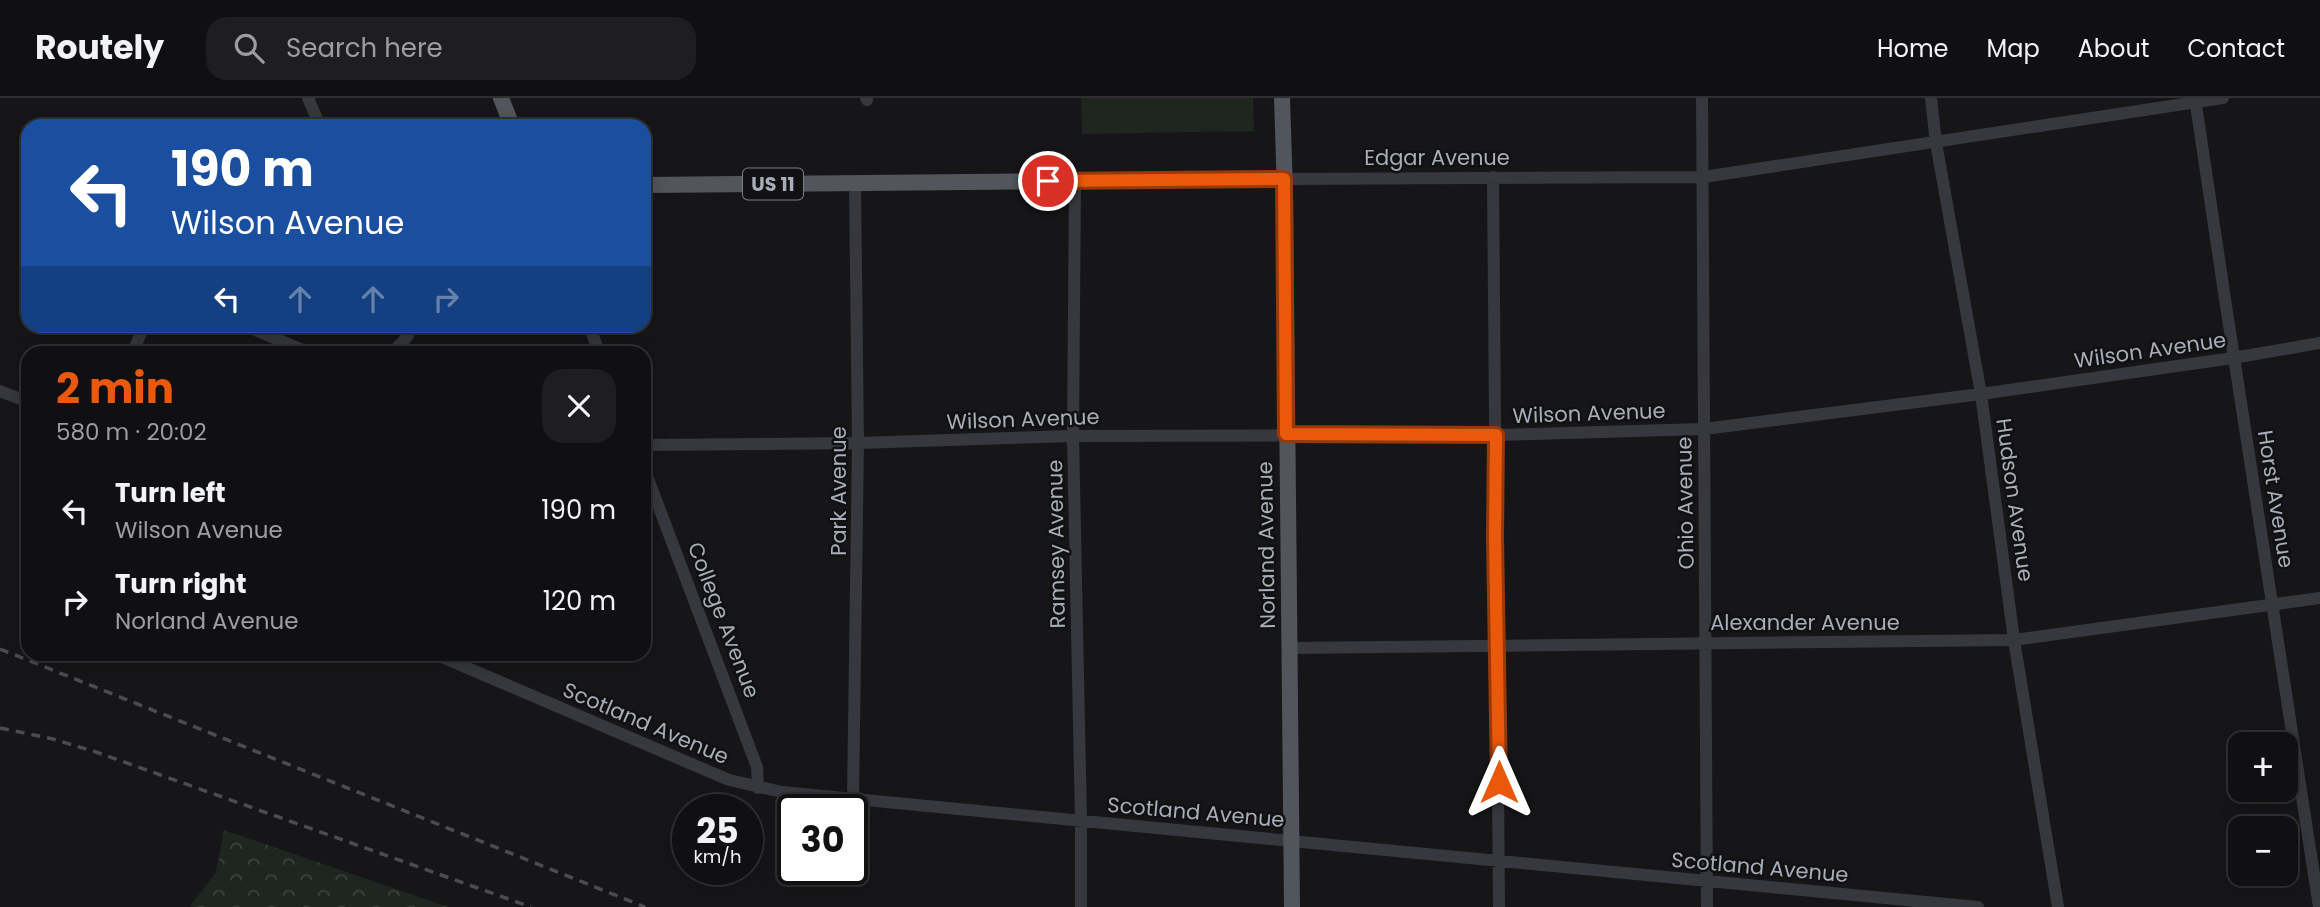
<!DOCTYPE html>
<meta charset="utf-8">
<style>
:root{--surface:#101012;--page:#1e1e20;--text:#f1f3f6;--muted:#9c9d9f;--line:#303032;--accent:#ea580c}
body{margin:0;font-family:Poppins,sans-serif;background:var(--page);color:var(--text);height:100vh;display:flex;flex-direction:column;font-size:26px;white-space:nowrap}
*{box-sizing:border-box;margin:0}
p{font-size:23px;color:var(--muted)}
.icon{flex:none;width:38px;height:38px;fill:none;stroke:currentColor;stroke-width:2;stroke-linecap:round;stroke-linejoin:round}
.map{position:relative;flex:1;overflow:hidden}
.drawer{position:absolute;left:21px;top:248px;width:630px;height:315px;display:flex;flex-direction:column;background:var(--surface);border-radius:21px;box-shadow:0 4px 18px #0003,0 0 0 2px var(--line)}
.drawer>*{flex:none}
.banner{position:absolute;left:21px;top:21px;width:630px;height:214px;border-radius:21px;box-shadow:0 4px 18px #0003,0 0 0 2px var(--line);background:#1a4fa0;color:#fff;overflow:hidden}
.controls{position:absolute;left:2228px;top:634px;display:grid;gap:14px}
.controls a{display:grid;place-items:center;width:70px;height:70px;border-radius:14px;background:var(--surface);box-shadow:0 4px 18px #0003,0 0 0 2px var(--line);font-size:35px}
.speed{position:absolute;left:672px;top:696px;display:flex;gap:14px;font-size:35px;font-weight:700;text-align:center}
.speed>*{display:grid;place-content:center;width:91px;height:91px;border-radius:50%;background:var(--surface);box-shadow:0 4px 18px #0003,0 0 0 2px var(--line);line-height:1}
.speed small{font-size:18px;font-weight:400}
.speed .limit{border:4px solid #111;border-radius:10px;background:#fff;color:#111}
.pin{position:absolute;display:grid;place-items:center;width:60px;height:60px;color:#fff;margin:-30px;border:4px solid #fff;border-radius:50%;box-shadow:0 2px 7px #0007}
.me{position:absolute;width:77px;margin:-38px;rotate:0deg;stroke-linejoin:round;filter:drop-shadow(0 0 5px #0008)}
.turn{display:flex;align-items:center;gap:24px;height:147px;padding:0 35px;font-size:32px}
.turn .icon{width:91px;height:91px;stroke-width:2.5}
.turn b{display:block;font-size:49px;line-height:60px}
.lanes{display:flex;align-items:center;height:66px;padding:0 35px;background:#0003;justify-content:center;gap:35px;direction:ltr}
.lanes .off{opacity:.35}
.round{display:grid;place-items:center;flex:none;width:74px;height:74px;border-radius:21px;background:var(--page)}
.headline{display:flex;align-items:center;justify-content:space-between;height:119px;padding:0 35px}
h1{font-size:42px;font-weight:700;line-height:52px;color:var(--accent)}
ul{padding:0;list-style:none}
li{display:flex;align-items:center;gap:21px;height:91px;padding:0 35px}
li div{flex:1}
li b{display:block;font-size:26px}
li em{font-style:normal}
header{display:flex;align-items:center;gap:42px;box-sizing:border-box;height:98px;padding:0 35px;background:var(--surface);border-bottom:2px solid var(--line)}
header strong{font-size:33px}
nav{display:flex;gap:38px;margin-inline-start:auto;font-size:24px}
.search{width:490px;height:63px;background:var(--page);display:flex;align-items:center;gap:18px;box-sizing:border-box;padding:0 24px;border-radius:21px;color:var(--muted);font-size:26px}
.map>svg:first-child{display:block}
</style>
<header>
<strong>Routely</strong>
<div class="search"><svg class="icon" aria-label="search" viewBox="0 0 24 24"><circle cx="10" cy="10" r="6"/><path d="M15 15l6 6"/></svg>Search here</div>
<nav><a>Home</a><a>Map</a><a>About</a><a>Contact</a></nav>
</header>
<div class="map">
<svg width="2320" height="809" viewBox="0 0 2320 809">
<defs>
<pattern id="forest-crowns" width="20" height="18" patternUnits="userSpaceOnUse" patternTransform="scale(1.75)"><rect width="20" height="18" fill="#1e261f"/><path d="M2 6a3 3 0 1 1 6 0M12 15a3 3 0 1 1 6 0" fill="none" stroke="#3c433d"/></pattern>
</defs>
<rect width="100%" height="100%" fill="#161618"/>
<path fill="url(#forest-crowns)" d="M224 732 448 809H190L216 774Z"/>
<path fill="#1e261f" d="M1081 0H1253L1254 33 1082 36Z"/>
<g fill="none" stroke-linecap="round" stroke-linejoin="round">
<path stroke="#37383d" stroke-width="12" d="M308 0 320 28
M866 0 867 2
M1702 0 1707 809
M1931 0 1936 45 1981 296 2014 542 2058 809
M2195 0C2234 270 2279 539 2319 809
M1493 79 1499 809
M1284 81 1704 79 2223 0
M1075 83 1073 338 1081 723V809
M246 228 312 256
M589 228 600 256
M132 256 144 228
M391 256 407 239 412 228
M0 293 28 304
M644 347 858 345 1073 338 1496 337 1704 331 1981 296 2233 260 2320 245
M644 370 757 669 758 690
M1288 550 2014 542 2320 500
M435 556 729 682 782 694 1978 809
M853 701 858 345 855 85"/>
<path stroke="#53555c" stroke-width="16" d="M501 0 512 28
M1282 0 1285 94 1292 809
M644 87 1284 81"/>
<path stroke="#4a4c52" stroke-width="3.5" stroke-dasharray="9 7" stroke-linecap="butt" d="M0 551 645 809
M0 630 53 641 96 654 531 809"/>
</g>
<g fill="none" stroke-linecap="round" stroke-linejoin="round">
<defs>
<path id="route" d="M1048 83 1284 81 1286 336 1496 337 1495 439 1499 684"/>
</defs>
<use href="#route" stroke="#983908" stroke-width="18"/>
<use href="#route" stroke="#ea580c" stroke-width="12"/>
</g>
<g text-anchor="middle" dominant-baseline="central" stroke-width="5" stroke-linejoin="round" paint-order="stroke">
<rect fill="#111113" stroke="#7b7e86" stroke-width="2" x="743" y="70.5" width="60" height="31" rx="5"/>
<g font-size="19" font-weight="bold" fill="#a8adb8">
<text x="773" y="86">US 11</text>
</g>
<g font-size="21" fill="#a8adb8" stroke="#111113">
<text x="1437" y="59">Edgar Avenue</text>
<text transform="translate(2150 252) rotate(-8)">Wilson Avenue</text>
<text transform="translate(1589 315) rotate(-2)">Wilson Avenue</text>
<text transform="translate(1023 321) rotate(-2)">Wilson Avenue</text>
<text transform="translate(838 393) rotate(-90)">Park Avenue</text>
<text transform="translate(2276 401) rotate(81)">Horst Avenue</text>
<text transform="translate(2015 402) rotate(82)">Hudson Avenue</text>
<text transform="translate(1685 405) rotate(-91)">Ohio Avenue</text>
<text transform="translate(1056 446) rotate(-91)">Ramsey Avenue</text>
<text transform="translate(1266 447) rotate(-91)">Norland Avenue</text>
<text transform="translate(724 522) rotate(69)">College Avenue</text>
<text x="1805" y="524">Alexander Avenue</text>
<text transform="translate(646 625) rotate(23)">Scotland Avenue</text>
<text transform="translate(1196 714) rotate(5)">Scotland Avenue</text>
<text transform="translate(1760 769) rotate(5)">Scotland Avenue</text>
</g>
</g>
</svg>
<div class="controls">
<a>+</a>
<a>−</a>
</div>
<div class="speed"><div>25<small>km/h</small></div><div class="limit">30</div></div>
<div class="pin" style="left:1048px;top:83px;background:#d93025"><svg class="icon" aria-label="arrive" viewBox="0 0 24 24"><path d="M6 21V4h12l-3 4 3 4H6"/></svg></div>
<svg class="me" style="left:1499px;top:684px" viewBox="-20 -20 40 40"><path d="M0-17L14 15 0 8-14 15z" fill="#ea580c" stroke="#fff" stroke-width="4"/></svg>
<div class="banner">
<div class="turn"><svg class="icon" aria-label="left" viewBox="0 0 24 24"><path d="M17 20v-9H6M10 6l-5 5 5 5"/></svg><div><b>190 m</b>Wilson Avenue</div></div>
<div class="lanes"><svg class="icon" aria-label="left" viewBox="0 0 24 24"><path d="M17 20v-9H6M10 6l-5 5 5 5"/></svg><svg class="icon off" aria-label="ahead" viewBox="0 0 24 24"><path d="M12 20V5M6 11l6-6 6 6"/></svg><svg class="icon off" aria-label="ahead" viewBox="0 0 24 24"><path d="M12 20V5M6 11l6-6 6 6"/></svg><svg class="icon off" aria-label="right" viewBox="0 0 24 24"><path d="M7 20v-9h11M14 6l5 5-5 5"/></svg></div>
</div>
<section class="drawer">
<div class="headline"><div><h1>2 min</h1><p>580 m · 20:02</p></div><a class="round"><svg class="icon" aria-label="close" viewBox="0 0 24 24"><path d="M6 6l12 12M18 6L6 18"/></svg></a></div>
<ul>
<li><svg class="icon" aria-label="left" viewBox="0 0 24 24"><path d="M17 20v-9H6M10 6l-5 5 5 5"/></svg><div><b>Turn left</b><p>Wilson Avenue</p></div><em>190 m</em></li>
<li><svg class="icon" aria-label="right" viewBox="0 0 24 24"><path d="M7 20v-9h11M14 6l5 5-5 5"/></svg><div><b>Turn right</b><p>Norland Avenue</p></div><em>120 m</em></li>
</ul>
</section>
</div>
